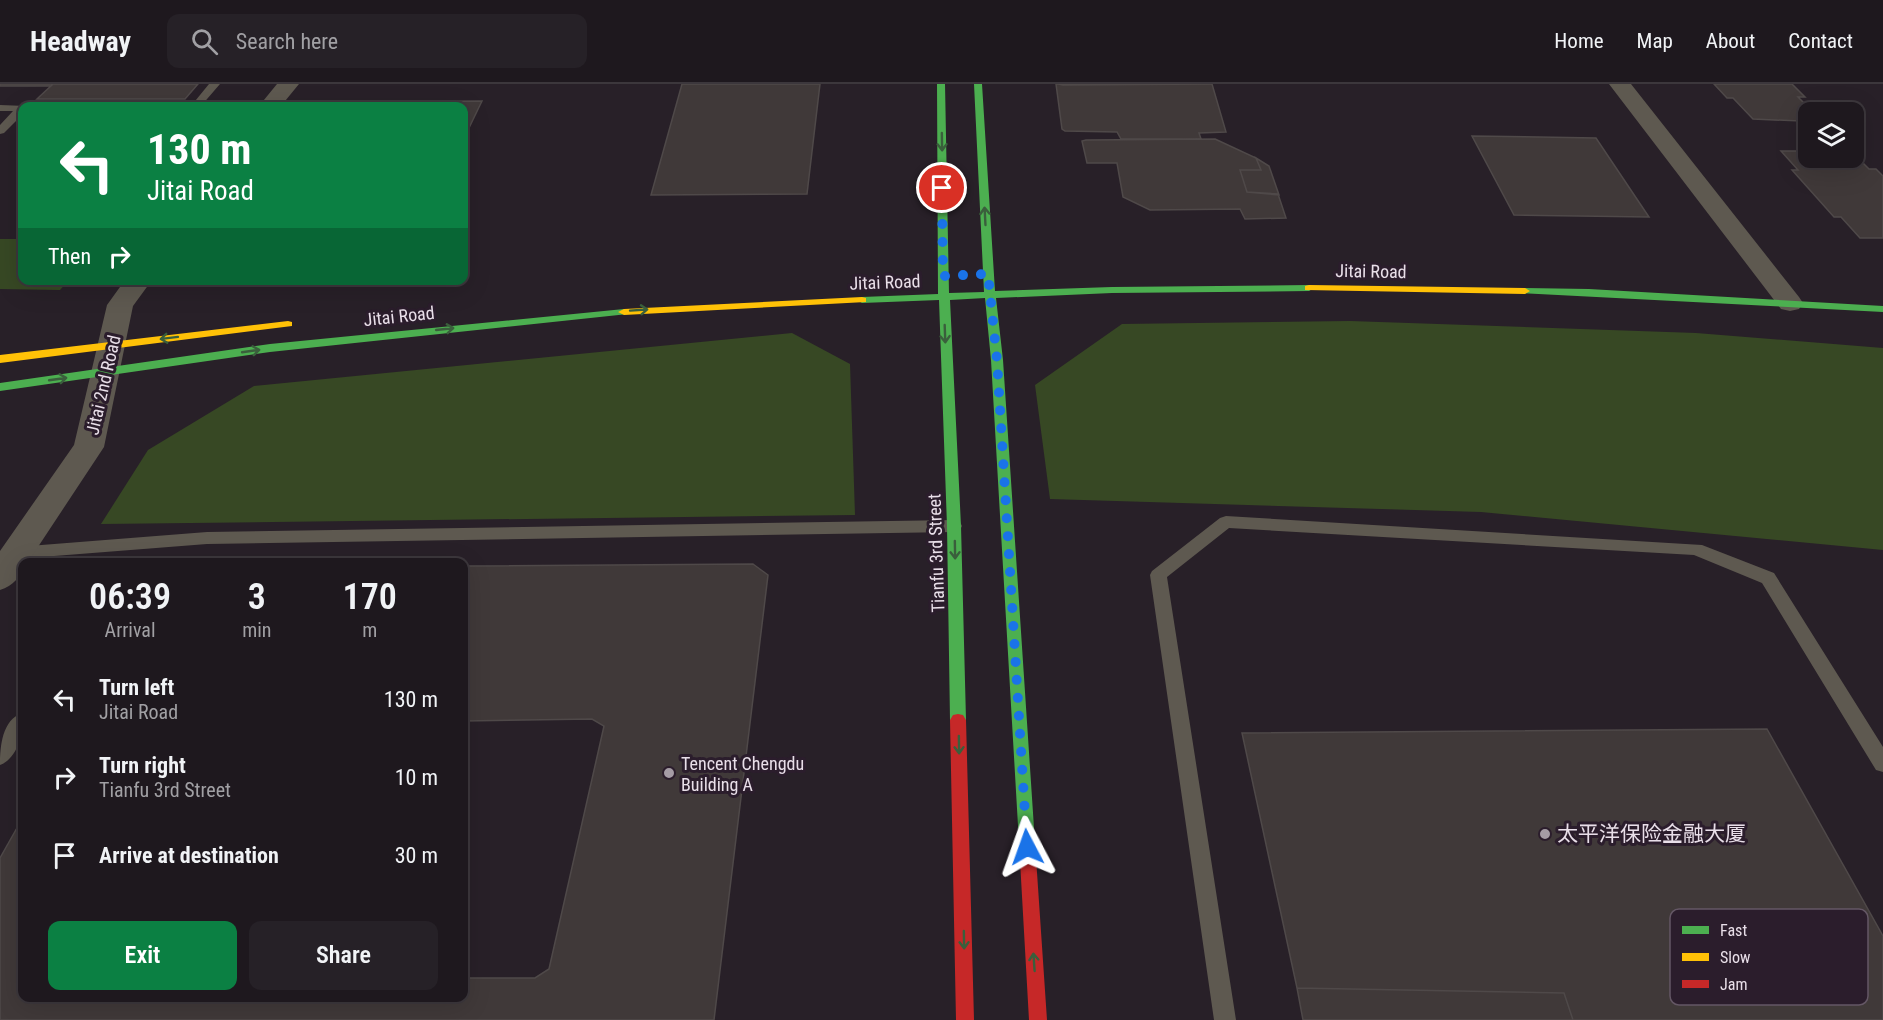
<!DOCTYPE html>
<meta charset="utf-8">
<style>
:root{--surface:#1e181e;--page:#262127;--text:#f1f3f6;--muted:#a1a0a4;--line:#3c373c;--accent:#0b8043}
body{margin:0;font-family:"Roboto Condensed","Noto Sans SC",sans-serif;background:var(--page);color:var(--text);height:100vh;display:flex;flex-direction:column;font-size:22px;white-space:nowrap}
*{box-sizing:border-box;margin:0}
p{font-size:20px;color:var(--muted)}
.icon{flex:none;width:33px;height:33px;fill:none;stroke:currentColor;stroke-width:2;stroke-linecap:round;stroke-linejoin:round}
.map{position:relative;flex:1;overflow:hidden}
.drawer{position:absolute;left:18px;top:474px;width:450px;height:444px;display:flex;flex-direction:column;background:var(--surface);border-radius:12px;box-shadow:0 6px 24px #0002,0 0 0 2px var(--line)}
.drawer>*{flex:none}
.banner{position:absolute;left:18px;top:18px;width:450px;height:183px;border-radius:12px;box-shadow:0 6px 24px #0002,0 0 0 2px var(--line);background:#0b8043;color:#fff;overflow:hidden}
.buttons{position:absolute;left:1798px;top:18px;display:grid;gap:12px}
.buttons a{display:grid;place-items:center;width:66px;height:66px;border-radius:12px;background:var(--surface);box-shadow:0 6px 24px #0002,0 0 0 2px var(--line);font-size:30px}
.pin{position:absolute;display:grid;place-items:center;width:51px;height:51px;color:#fff;margin:-26px;border:3px solid #fff;border-radius:50%;box-shadow:0 2px 6px #0007}
.me{position:absolute;width:66px;margin:-33px;rotate:356deg;stroke-linejoin:round;filter:drop-shadow(0 0 4px #0008)}
.turn{display:flex;align-items:center;gap:21px;height:126px;padding:0 30px;font-size:27px}
.turn .icon{width:78px;height:78px;stroke-width:2.5}
.turn b{display:block;font-size:42px;line-height:51px}
.then{display:flex;align-items:center;height:57px;padding:0 30px;background:#0003;gap:12px;font-size:22px}
.eta{display:flex;justify-content:space-evenly;align-items:center;height:102px;text-align:center}
.eta b{font-size:36px;font-weight:600;line-height:42px}
.action{display:flex;gap:12px;margin-top:auto;padding:12px 30px}
.action a{flex:1;height:69px;border-radius:12px;background:var(--accent);color:#fff;font-size:24px;font-weight:600;line-height:69px;text-align:center}
.action a+a{background:var(--page);color:var(--text)}
ul{padding:0;list-style:none}
li{display:flex;align-items:center;gap:18px;height:78px;padding:0 30px}
li div{flex:1}
li b{display:block;font-size:22px}
li em{font-style:normal}
header{display:flex;align-items:center;gap:36px;box-sizing:border-box;height:84px;padding:0 30px;background:var(--surface);border-bottom:2px solid var(--line)}
header strong{font-size:28px}
nav{display:flex;gap:33px;margin-inline-start:auto;font-size:21px}
.search{width:420px;height:54px;background:var(--page);display:flex;align-items:center;gap:15px;box-sizing:border-box;padding:0 21px;border-radius:12px;color:var(--muted);font-size:22px}
.map>svg:first-child{display:block}
</style>
<header>
<strong>Headway</strong>
<div class="search"><svg class="icon" aria-label="search" viewBox="0 0 24 24"><circle cx="10" cy="10" r="6"/><path d="M15 15l6 6"/></svg>Search here</div>
<nav><a>Home</a><a>Map</a><a>About</a><a>Contact</a></nav>
</header>
<div class="map">
<svg width="1883" height="936" viewBox="0 0 1883 936">
<rect width="100%" height="100%" fill="#282028"/>
<path fill="#374824" d="M0 155H22V196L68 197 60 206 0 205Z
M1350 237 1696 249 1883 264V466L1481 428 1050 415 1035 301 1122 240Z
M792 249 850 280 855 431 101 440 148 366 254 302Z"/>
<path fill="#403939" stroke="#4f4949" stroke-width="1.5" d="M0 0H53L51 2H0Z
M53 0H198L185 15H37Z
M682 0H820L807 110 651 111Z
M1056 0H1212L1226 48 1199 49 1201 55H1121L1117 48 1065 47 1062 45Z
M1058 0H1211L1063 1Z
M1714 0H1792L1805 13H1798L1813 28H1809V35H1798L1800 37 1753 35 1733 14H1727Z
M482 17 467 48H464V22H335L339 18Z
M1472 52 1596 54 1649 133 1514 131Z
M1215 55 1256 74 1261 86H1240L1247 108 1278 110 1286 134 1245 135 1240 125 1150 126 1123 113 1117 79H1087L1082 57 1086 56Z
M1803 65H1809V74H1854V70L1869 85H1876L1883 92V154H1860L1841 133H1834L1792 86H1798L1781 67H1804Z
M1256 74 1269 82 1279 111 1247 108 1240 86H1261Z
M753 480 768 491 714 936H0V774L22 735V914H464V894H535L549 885 604 642 592 635 464 637V482Z
M1767 645 1883 852V936H1573L1564 909 1297 904 1242 649Z
M1297 904 1564 909 1573 936H1303Z"/>
<g fill="none" stroke-linecap="round" stroke-linejoin="round">
<path fill="#5e5950" fill-rule="evenodd" d="M209 0H220L201 22H191Z
M0 21 26 22H22V31L4 49 0 50V41L13 27H0Z
M1226 432 1702 461 1774 489 1883 663V688L1876 686 1762 499 1694 471 1229 444 1167 493 1236 936H1214L1150 491 1152 487 1220 434Z
M954 436 960 438 962 442 960 446 954 448 207 460 16 475 10 473 8 469 10 465 16 463 207 448Z
M22 629C24 646 19 674 0 681 0 663 2 636 22 629Z"/>
<path fill="#5e5950" fill-rule="evenodd" d="M277 0H299L281 22H259Z
M1609 0H1631L1799 213 1803 219 1799 225 1790 227 1781 225Z
M125 196H152L133 222 104 363 28 478H22C22 493 13 502 0 506V467L74 361 107 221Z"/>
<path fill="#4caf50" fill-rule="evenodd" d="M937 0H945L949 209 984 208 974 0H982L995 207 1112 203 1309 201 1314 204 1309 207 1112 209 996 214 1003 276 1035 759 1033 764 1027 766 1021 764 1019 759 991 276 985 214 950 216 961 442 966 636 963 641 958 642 953 641 950 636 947 442 939 216 862 219 857 216 862 213 938 210Z
M1525 204 1589 205 1883 222V228L1521 209V205Z
M624 225 628 226V230L270 268 0 307V299L270 260Z"/>
<path fill="#ffc107" fill-rule="evenodd" d="M1309 201 1525 204 1530 207 1525 210 1305 206V202Z
M862 213 866 214V218L624 231 618 228 624 225Z
M288 237 292 238V242L0 279V271Z"/>
<path fill="#c62828" fill-rule="evenodd" d="M958 630 963 631 966 636 974 936H956L950 636 953 631Z
M1027 752 1033 754 1035 759 1047 936H1029L1019 759 1021 754Z"/>
</g>
<defs><path id="oneway-shaft" d="M-6 0H5M1.5-3L5.5 0L1.5 3" fill="none" stroke-width="1.6" stroke-linecap="round" stroke-linejoin="round" transform="scale(1.5)"/></defs>
<g stroke="#3a5f3c">
<use href="#oneway-shaft" transform="translate(942 58) rotate(89)"/>
<use href="#oneway-shaft" transform="translate(985 132) rotate(-93)"/>
<use href="#oneway-shaft" transform="translate(639 226) rotate(-4)"/>
<use href="#oneway-shaft" transform="translate(445 245) rotate(-6)"/>
<use href="#oneway-shaft" transform="translate(945 250) rotate(88)"/>
<use href="#oneway-shaft" transform="translate(169 254) rotate(173)"/>
<use href="#oneway-shaft" transform="translate(251 267) rotate(-8)"/>
<use href="#oneway-shaft" transform="translate(58 295) rotate(-8)"/>
<use href="#oneway-shaft" transform="translate(955 466) rotate(89)"/>
<use href="#oneway-shaft" transform="translate(959 661) rotate(89)"/>
<use href="#oneway-shaft" transform="translate(964 856) rotate(89)"/>
<use href="#oneway-shaft" transform="translate(1034 878) rotate(-94)"/>
</g>
<g fill="none" stroke-linecap="round" stroke-linejoin="round">
<path stroke="#1a73e8" stroke-width="10" stroke-dasharray="0 18" d="M942 104 943 192 988 190 997 276 1027 763"/>
</g>
<g fill="#a59ca5" stroke="#2b1d2c" stroke-width="2">
<circle cx="669" cy="689" r="6"/>
<circle cx="1545" cy="750" r="6"/>
</g>
<g text-anchor="middle" dominant-baseline="central" stroke-width="6" stroke-linejoin="round" paint-order="stroke">
<g font-size="18" fill="#e9dfe9" stroke="#2b1d2c">
<text transform="translate(1371 187) rotate(1)">Jitai Road</text>
<text transform="translate(885 198) rotate(-2)">Jitai Road</text>
<text transform="translate(399 232) rotate(-6)">Jitai Road</text>
<text transform="translate(103 301) rotate(-77)">Jitai 2nd Road</text>
<text transform="translate(936 469) rotate(-92)">Tianfu 3rd Street</text>
</g>
<g font-size="18" fill="#e9dfe9" stroke="#2b1d2c" text-anchor="start">
<text x="681" y="679">Tencent Chengdu<tspan x="681" dy="21">Building A</tspan></text>
</g>
<g font-size="21" fill="#e9dfe9" stroke="#2b1d2c" text-anchor="start">
<text x="1557" y="750">太平洋保险金融大厦</text>
</g>
</g>
<rect x="1670" y="825" width="198" height="96" rx="9" fill="#2b1d2c" stroke="#645765" stroke-width="1.5"/>
<rect x="1682" y="842" width="27" height="8" fill="#4caf50"/>
<rect x="1682" y="869" width="27" height="8" fill="#ffc107"/>
<rect x="1682" y="896" width="27" height="8" fill="#c62828"/>
<g font-size="16" fill="#e9dfe9">
<text x="1720" y="852">Fast</text>
<text x="1720" y="879">Slow</text>
<text x="1720" y="906">Jam</text>
</g>
</svg>
<div class="buttons">
<a><svg class="icon" aria-label="layers" viewBox="0 0 24 24"><path d="M12 4l9 5-9 5-9-5zM3 14l9 5 9-5"/></svg></a>
</div>
<div class="pin" style="left:942px;top:104px;background:#d93025"><svg class="icon" aria-label="arrive" viewBox="0 0 24 24"><path d="M6 21V4h12l-3 4 3 4H6"/></svg></div>
<svg class="me" style="left:1027px;top:763px" viewBox="-20 -20 40 40"><path d="M0-17L14 15 0 8-14 15z" fill="#1a73e8" stroke="#fff" stroke-width="4"/></svg>
<div class="banner">
<div class="turn"><svg class="icon" aria-label="left" viewBox="0 0 24 24"><path d="M17 20v-9H6M10 6l-5 5 5 5"/></svg><div><b>130 m</b>Jitai Road</div></div>
<div class="then">Then<svg class="icon" aria-label="right" viewBox="0 0 24 24"><path d="M7 20v-9h11M14 6l5 5-5 5"/></svg></div>
</div>
<section class="drawer">
<div class="eta">
<div><b>06:39</b><p>Arrival</p></div>
<div><b>3</b><p>min</p></div>
<div><b>170</b><p>m</p></div>
</div>
<ul>
<li><svg class="icon" aria-label="left" viewBox="0 0 24 24"><path d="M17 20v-9H6M10 6l-5 5 5 5"/></svg><div><b>Turn left</b><p>Jitai Road</p></div><em>130 m</em></li>
<li><svg class="icon" aria-label="right" viewBox="0 0 24 24"><path d="M7 20v-9h11M14 6l5 5-5 5"/></svg><div><b>Turn right</b><p>Tianfu 3rd Street</p></div><em>10 m</em></li>
<li><svg class="icon" aria-label="arrive" viewBox="0 0 24 24"><path d="M6 21V4h12l-3 4 3 4H6"/></svg><div><b>Arrive at destination</b></div><em>30 m</em></li>
</ul>
<div class="action"><a>Exit</a><a>Share</a></div>
</section>
</div>
